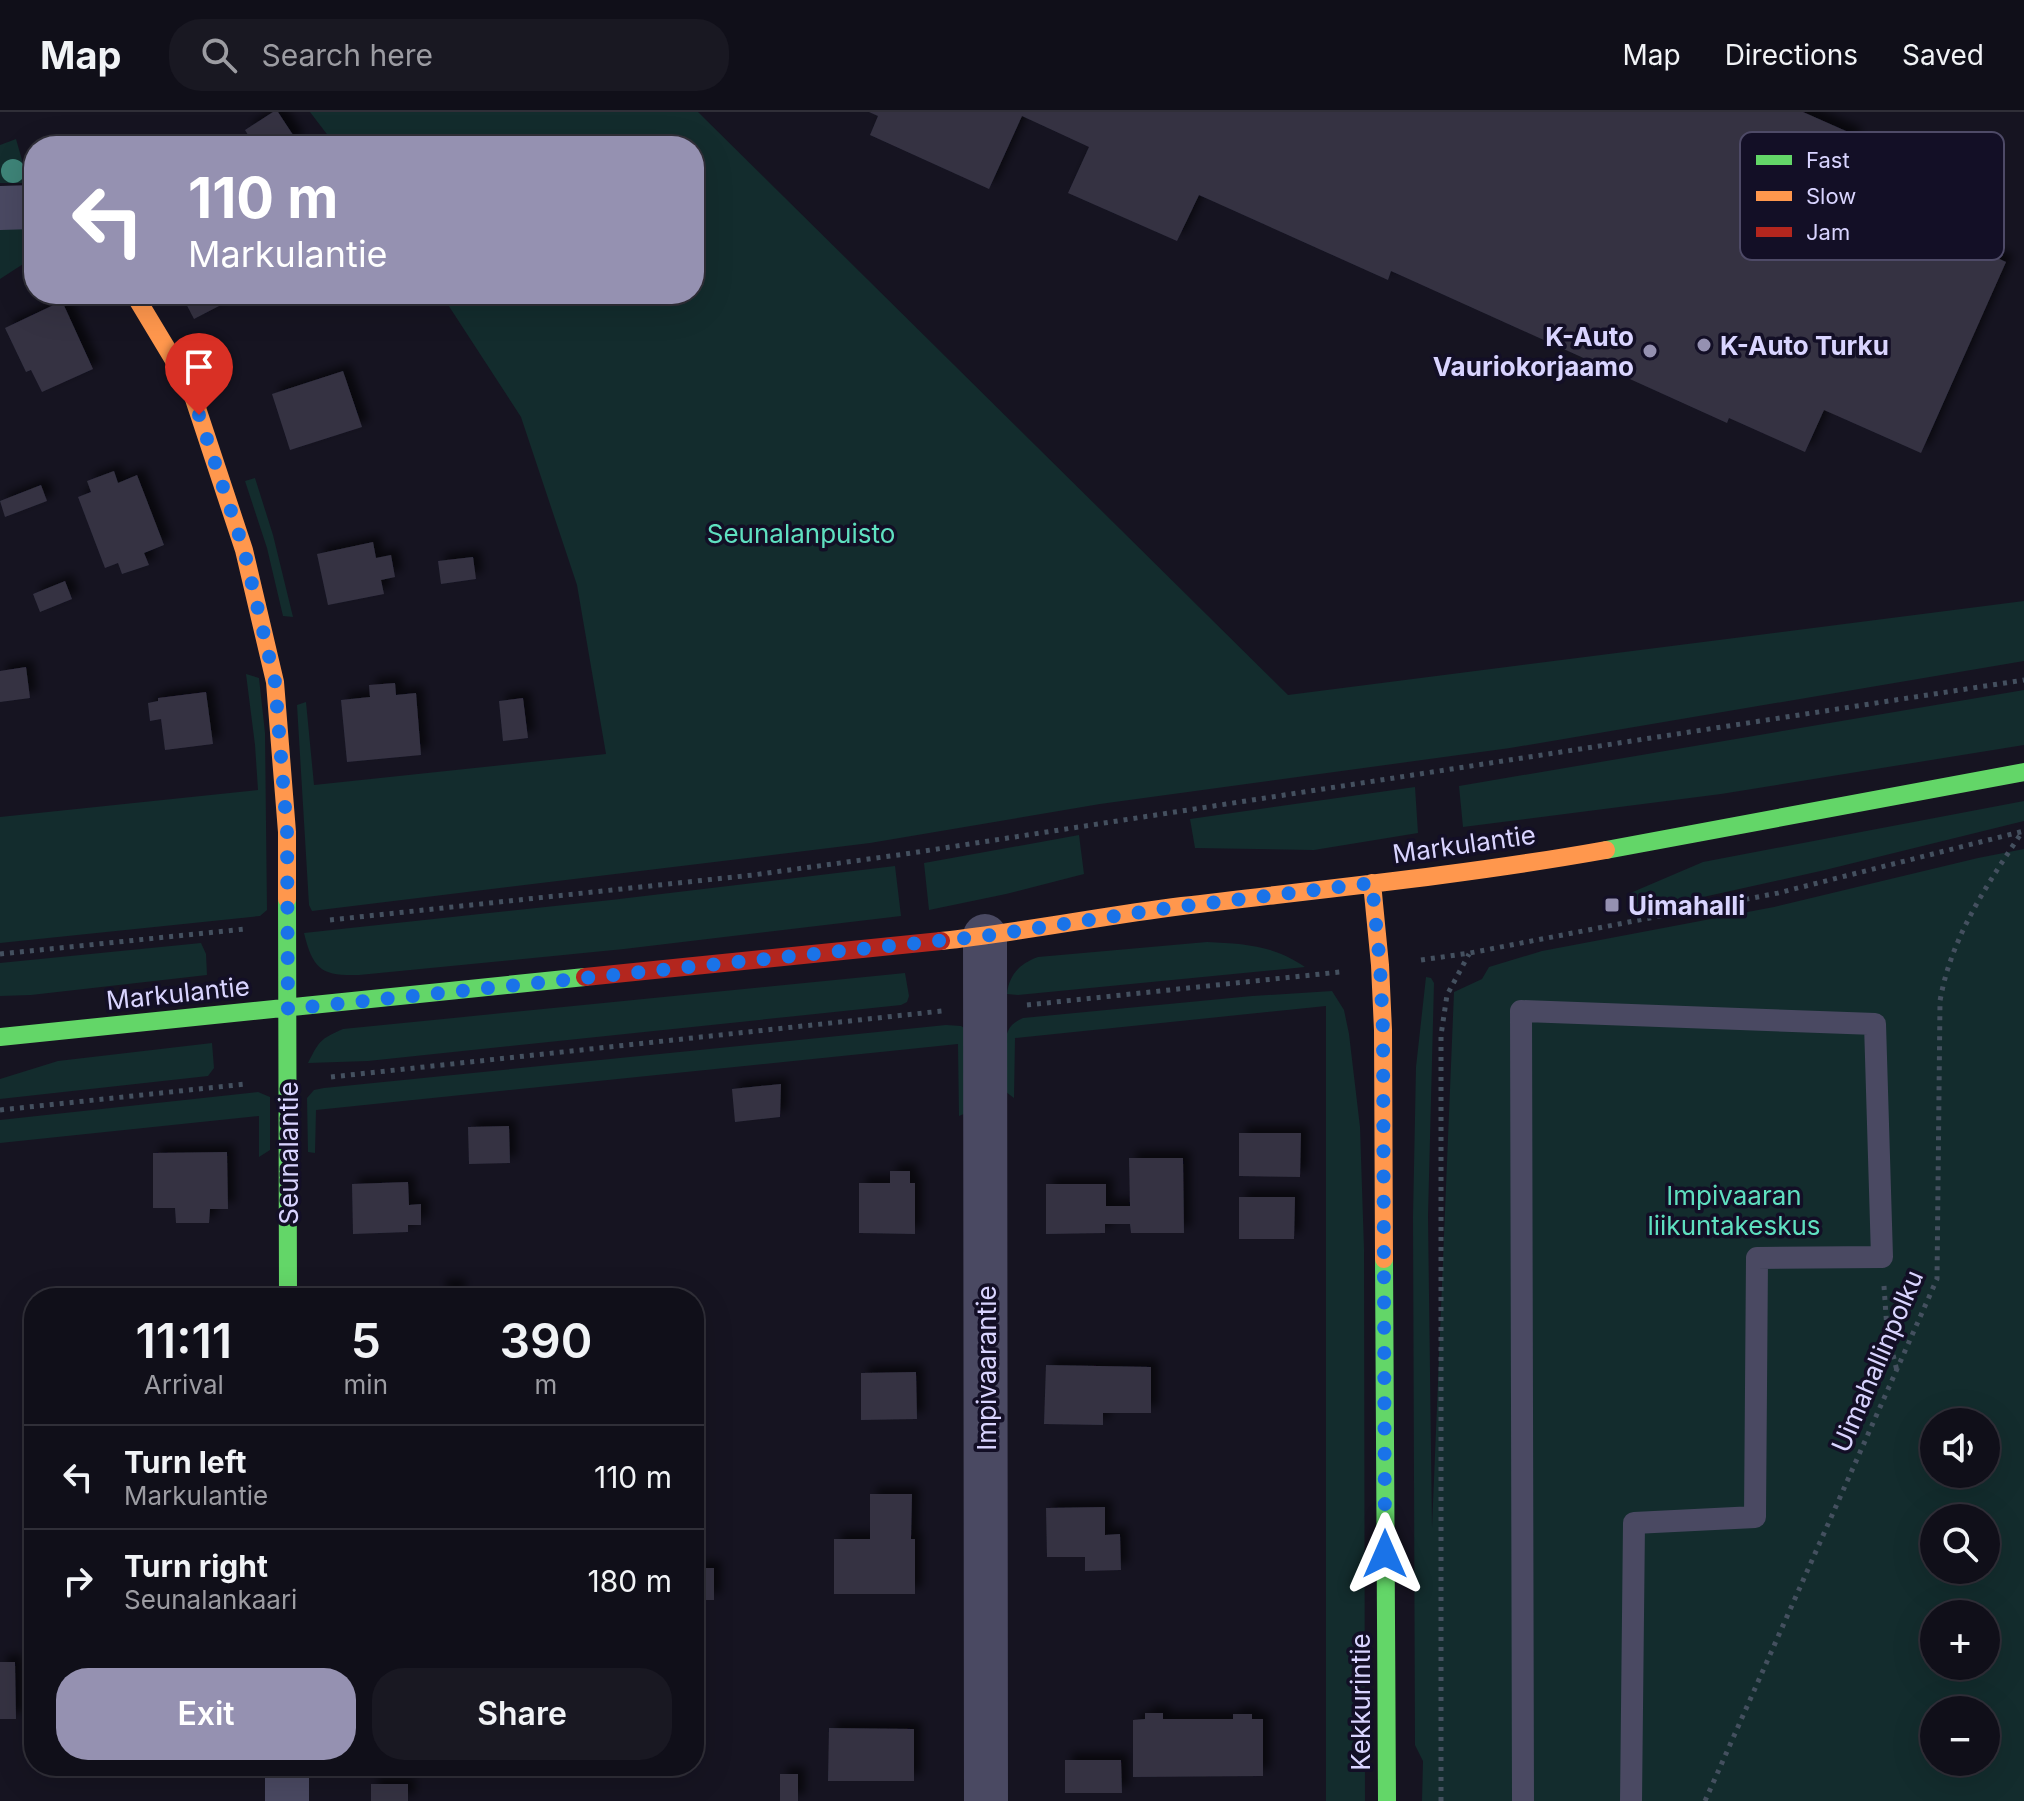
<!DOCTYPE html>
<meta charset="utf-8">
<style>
:root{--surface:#100f19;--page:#191822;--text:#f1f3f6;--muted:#9c9ca2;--line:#302f38;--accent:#9591b1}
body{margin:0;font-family:Inter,sans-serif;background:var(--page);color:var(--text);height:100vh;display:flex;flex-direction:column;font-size:30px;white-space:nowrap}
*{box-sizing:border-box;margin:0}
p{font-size:26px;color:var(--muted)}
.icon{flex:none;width:44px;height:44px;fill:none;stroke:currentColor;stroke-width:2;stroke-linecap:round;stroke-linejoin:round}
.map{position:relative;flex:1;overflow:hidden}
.drawer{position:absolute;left:24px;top:1176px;width:680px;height:488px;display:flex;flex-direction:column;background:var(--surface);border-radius:32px;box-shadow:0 8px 32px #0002,0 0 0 2px var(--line)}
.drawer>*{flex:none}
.top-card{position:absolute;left:24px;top:24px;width:680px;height:168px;border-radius:32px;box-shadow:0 8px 32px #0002,0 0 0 2px var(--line);background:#9591b1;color:#fff;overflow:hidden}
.fabs{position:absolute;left:1920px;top:1296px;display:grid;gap:16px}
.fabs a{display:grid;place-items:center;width:80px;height:80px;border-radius:50%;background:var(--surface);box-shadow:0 8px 32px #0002,0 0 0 2px var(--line);font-size:40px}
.pin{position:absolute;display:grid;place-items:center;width:68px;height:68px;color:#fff;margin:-82px -34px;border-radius:50% 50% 50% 0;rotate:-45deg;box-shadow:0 0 8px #0007}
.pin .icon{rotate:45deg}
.me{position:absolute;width:88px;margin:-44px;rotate:0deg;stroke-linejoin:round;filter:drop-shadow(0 0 6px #0008)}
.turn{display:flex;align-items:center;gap:28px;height:168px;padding:0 32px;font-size:36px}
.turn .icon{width:104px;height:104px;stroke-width:2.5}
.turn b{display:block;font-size:56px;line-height:68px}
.eta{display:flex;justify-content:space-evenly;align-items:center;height:136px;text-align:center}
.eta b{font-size:48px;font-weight:600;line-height:56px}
.button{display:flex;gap:16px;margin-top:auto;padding:16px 32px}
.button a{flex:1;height:92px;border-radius:32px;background:var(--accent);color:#fff;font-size:32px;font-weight:600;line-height:92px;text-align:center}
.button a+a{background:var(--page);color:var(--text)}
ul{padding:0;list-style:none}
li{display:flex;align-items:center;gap:24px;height:104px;padding:0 32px;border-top:2px solid var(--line)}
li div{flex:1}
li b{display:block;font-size:30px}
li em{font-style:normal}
header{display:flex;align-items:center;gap:48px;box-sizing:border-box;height:112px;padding:0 40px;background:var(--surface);border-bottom:2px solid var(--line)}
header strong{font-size:38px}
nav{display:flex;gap:44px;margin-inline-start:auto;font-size:28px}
.search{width:560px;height:72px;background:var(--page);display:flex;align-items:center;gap:20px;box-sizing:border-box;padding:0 28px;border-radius:32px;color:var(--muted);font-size:30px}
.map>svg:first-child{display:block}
</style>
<header>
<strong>Map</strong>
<div class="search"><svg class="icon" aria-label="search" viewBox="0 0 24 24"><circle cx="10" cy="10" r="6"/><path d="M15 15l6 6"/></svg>Search here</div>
<nav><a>Map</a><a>Directions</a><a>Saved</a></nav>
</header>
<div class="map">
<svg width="2024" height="1689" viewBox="0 0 2024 1689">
<defs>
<filter id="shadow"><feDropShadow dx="7" dy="-7" stdDeviation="4" flood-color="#0009"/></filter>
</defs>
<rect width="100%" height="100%" fill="#161421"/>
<path fill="#132c2d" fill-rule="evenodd" d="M310 0H698L1288 583 2024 489V549L1510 636 1100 692 870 731 312 799 309 793 297 593 306 590 314 673 606 642 577 473 521 305 441 182H694V34H336Z
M16 27 24 55 22 71H0V33Z
M0 108 34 111V145L0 167Z
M255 366 273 423 293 505 283 504 267 436 245 369Z
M246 562 259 566 265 621 267 798 260 804 0 831V705L258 678 255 633Z
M2024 578V633L1721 682 1463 715 1459 674Z
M1415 675 1418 721 1314 738 1195 736 1190 707Z
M2024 689V709L1825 758 1631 801 1628 782 1703 750Z
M1079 723 1084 762 1006 782 929 798 924 751Z
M2024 737V1689H1422L1423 1649 1415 1633 1413 1105 1416 955 1426 865 1431 866 1434 871 1428 1104 1432 1416 1454 880 1482 867 1489 855 1542 839 1774 795 1978 746ZM1934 1310H1986V1362H1934ZM1934 1406H1986V1458H1934ZM1934 1502H1986V1554H1934ZM1934 1598H1986V1650H1934Z
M895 754 901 804 624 837 359 863C322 864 313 858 304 821L611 788Z
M1207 830C1245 832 1273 833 1305 855L1018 883 1007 882C1009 863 1019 852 1038 845Z
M201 831 206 842 207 863 31 883 0 884V851Z
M905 861 909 884 907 890 901 893 368 949 308 951C319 929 320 927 343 917Z
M1332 879 1344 898 1349 922 1360 1015 1364 1137 1365 1689H1326V894L1015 926 1014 986 1006 980C1005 963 1001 935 1008 919 1011 912 1017 909 1023 906L1252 884Z
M946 913 961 914 972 921 973 998 959 1004 958 932 316 998 315 1041 308 1040 307 986 314 978 324 976Z
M212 931 214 956 208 964 0 987V967L58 949Z
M258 980 270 985V1038L259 1045V1004L0 1031V1008Z"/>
<path fill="#343243" filter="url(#shadow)" d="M273 0H278L297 29 290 34H255L245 18Z
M869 0H1803L1855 23 1831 82 1905 116 1910 106 2006 150 1921 341 1824 298 1805 340 1729 306 1727 311 1391 159 1388 168 1199 83 1177 129 1068 81 1089 35 1022 4 989 77 870 23 878 4Z
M181 182H242L194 207Z
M62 189 93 257 42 280 31 258 26 260 5 216Z
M343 259 362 315 290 338 272 282Z
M114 359 118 371 137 363 164 433 144 441 149 453 122 462 118 451 105 456 78 385 91 380 87 369Z
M41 373 47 389 5 405 0 389Z
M373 430 376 446 391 443 395 465 381 468 384 482 328 493 317 442Z
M473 445 476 467 441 472 438 449Z
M65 469 72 487 40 500 33 482Z
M26 555 30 586 0 590V559Z
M395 571 396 583 416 581 421 643 347 650 341 588 370 585 369 573Z
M206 580 213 632 165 638 161 607 150 609 148 591 158 589V586Z
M523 586 528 626 503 629 499 589Z
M781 972 780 1005 735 1010 732 977Z
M509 1014 510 1051 469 1052 468 1015Z
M1239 1021H1301L1300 1065 1239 1064Z
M227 1040 228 1097H210L209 1111H176L175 1096H153V1041Z
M1129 1046H1183L1184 1121H1131L1130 1112H1105V1121L1046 1122V1072H1106V1094H1130Z
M890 1059H910V1071H915V1122L859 1121V1071H890Z
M408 1070 409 1093 421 1092V1113H408V1120L353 1122 352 1072Z
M1239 1085H1295L1294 1127H1239Z
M439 1174H459V1186H439Z
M1046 1253 1151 1255V1301H1103V1313L1044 1312Z
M916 1260 917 1307 861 1308V1261Z
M870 1382H912L911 1427H915V1482H834V1427H870Z
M1105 1395V1423L1120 1422 1121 1458 1085 1459V1445H1047L1046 1396Z
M694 1456H714V1488H694Z
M0 1550H15L16 1607H0Z
M1145 1601H1163V1607H1233V1602H1252V1607H1263V1664L1133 1665V1608L1145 1607Z
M829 1616 914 1617V1669H828Z
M1065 1648H1121L1122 1681H1065Z
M780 1662H798V1689H780Z
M371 1672H408V1689H371Z"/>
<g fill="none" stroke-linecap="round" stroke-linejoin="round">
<path stroke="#44505f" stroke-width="5" stroke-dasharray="4 6" stroke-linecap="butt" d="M330 808 753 763 905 742 2024 568
M0 842 245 817
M1421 848 1470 841 1778 781 2024 719
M1027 893 1340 860
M331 965 942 899
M0 998 246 972
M1884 1174 1887 1218 1897 1259
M1441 1689V923L1447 883 1469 842
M1705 1689 1937 1167 1940 889C1951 825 1987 773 2022 720"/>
<path stroke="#4a4962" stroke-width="22" d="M1523 1689 1521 899 1875 912 1882 1145 1757 1146 1755 1405 1634 1411 1631 1689"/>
<path stroke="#4a4962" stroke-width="44" d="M0 96 34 95
M985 824 986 1689
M287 1689V1654"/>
<path stroke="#63d668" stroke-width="18" d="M1606 738 2024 660
M287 787 288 1186
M0 925 585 865
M1384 1147 1387 1689"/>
<path stroke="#ff974d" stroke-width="18" d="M134 182 190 275 244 438 275 570 287 720V787
M1372 771 1380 853 1383 918 1384 1147
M941 829C1022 820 1102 804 1182 794 1323 777 1466 763 1606 738"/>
<path stroke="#b3261e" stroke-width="18" d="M585 865 941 829"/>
</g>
<circle fill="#3e8478" cx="13" cy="59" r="12"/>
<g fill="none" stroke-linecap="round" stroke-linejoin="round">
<path stroke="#1a73e8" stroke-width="14" stroke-dasharray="0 25.2" d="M199 303 244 438 275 570 287 720 288 897 985 824 1161 797 1372 771 1380 853 1383 918 1385 1442"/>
</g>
<g fill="#9591b1" stroke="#130f26" stroke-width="3">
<circle cx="1704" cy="233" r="8"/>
<circle cx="1650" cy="239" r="8"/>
<rect x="1604" y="785" width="16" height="16" rx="4"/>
</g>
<g text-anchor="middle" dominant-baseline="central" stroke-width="7" stroke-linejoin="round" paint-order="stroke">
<g font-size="26" font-weight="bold" fill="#d9d4ff" stroke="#130f26" text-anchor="start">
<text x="1634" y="224" text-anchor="end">K-Auto<tspan x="1634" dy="30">Vauriokorjaamo</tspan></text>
<text x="1720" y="233">K-Auto Turku</text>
<text x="1628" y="793">Uimahalli</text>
</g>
<g font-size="26" fill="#5fe0c0" stroke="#130f26">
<text x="801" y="421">Seunalanpuisto</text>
<text x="1734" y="1083">Impivaaran<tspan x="1734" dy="30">liikuntakeskus</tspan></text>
</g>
<g font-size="26" fill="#d9d4ff" stroke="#130f26">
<text transform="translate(1464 732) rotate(-8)">Markulantie</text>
<text transform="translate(178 881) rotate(-6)">Markulantie</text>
<text transform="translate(288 1041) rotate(-90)">Seunalantie</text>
<text transform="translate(1877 1249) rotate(-67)">Uimahallinpolku</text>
<text transform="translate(986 1256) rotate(-90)">Impivaarantie</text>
<text transform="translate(1360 1590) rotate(-90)">Kekkurintie</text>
</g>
</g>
<rect x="1740" y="20" width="264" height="128" rx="12" fill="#130f26" stroke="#4e4a67" stroke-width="2"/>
<rect x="1756" y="43" width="36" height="10" fill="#63d668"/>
<rect x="1756" y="79" width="36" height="10" fill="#ff974d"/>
<rect x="1756" y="115" width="36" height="10" fill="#b3261e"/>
<g font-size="22" fill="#d9d4ff">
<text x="1806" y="56">Fast</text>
<text x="1806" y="92">Slow</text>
<text x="1806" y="128">Jam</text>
</g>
</svg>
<div class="fabs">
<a><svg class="icon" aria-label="sound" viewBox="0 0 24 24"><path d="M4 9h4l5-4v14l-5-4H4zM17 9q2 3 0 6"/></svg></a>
<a><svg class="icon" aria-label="search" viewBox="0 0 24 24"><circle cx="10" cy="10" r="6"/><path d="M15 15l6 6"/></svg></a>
<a>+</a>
<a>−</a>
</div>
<div class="pin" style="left:199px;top:303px;background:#d93025"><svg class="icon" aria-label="arrive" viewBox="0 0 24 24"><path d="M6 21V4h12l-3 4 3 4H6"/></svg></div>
<svg class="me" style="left:1385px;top:1442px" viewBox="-20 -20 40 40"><path d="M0-17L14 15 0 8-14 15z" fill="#1a73e8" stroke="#fff" stroke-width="4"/></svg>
<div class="top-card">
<div class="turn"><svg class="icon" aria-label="left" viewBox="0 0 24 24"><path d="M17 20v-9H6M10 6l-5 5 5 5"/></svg><div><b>110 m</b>Markulantie</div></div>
</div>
<section class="drawer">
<div class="eta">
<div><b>11:11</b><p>Arrival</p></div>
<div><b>5</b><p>min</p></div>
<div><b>390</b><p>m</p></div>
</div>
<ul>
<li><svg class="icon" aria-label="left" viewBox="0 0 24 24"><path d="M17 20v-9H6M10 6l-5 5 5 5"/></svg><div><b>Turn left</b><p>Markulantie</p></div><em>110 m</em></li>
<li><svg class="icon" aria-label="right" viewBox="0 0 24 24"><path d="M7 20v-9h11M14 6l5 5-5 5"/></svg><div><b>Turn right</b><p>Seunalankaari</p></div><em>180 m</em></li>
</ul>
<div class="button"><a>Exit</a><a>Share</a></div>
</section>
</div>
